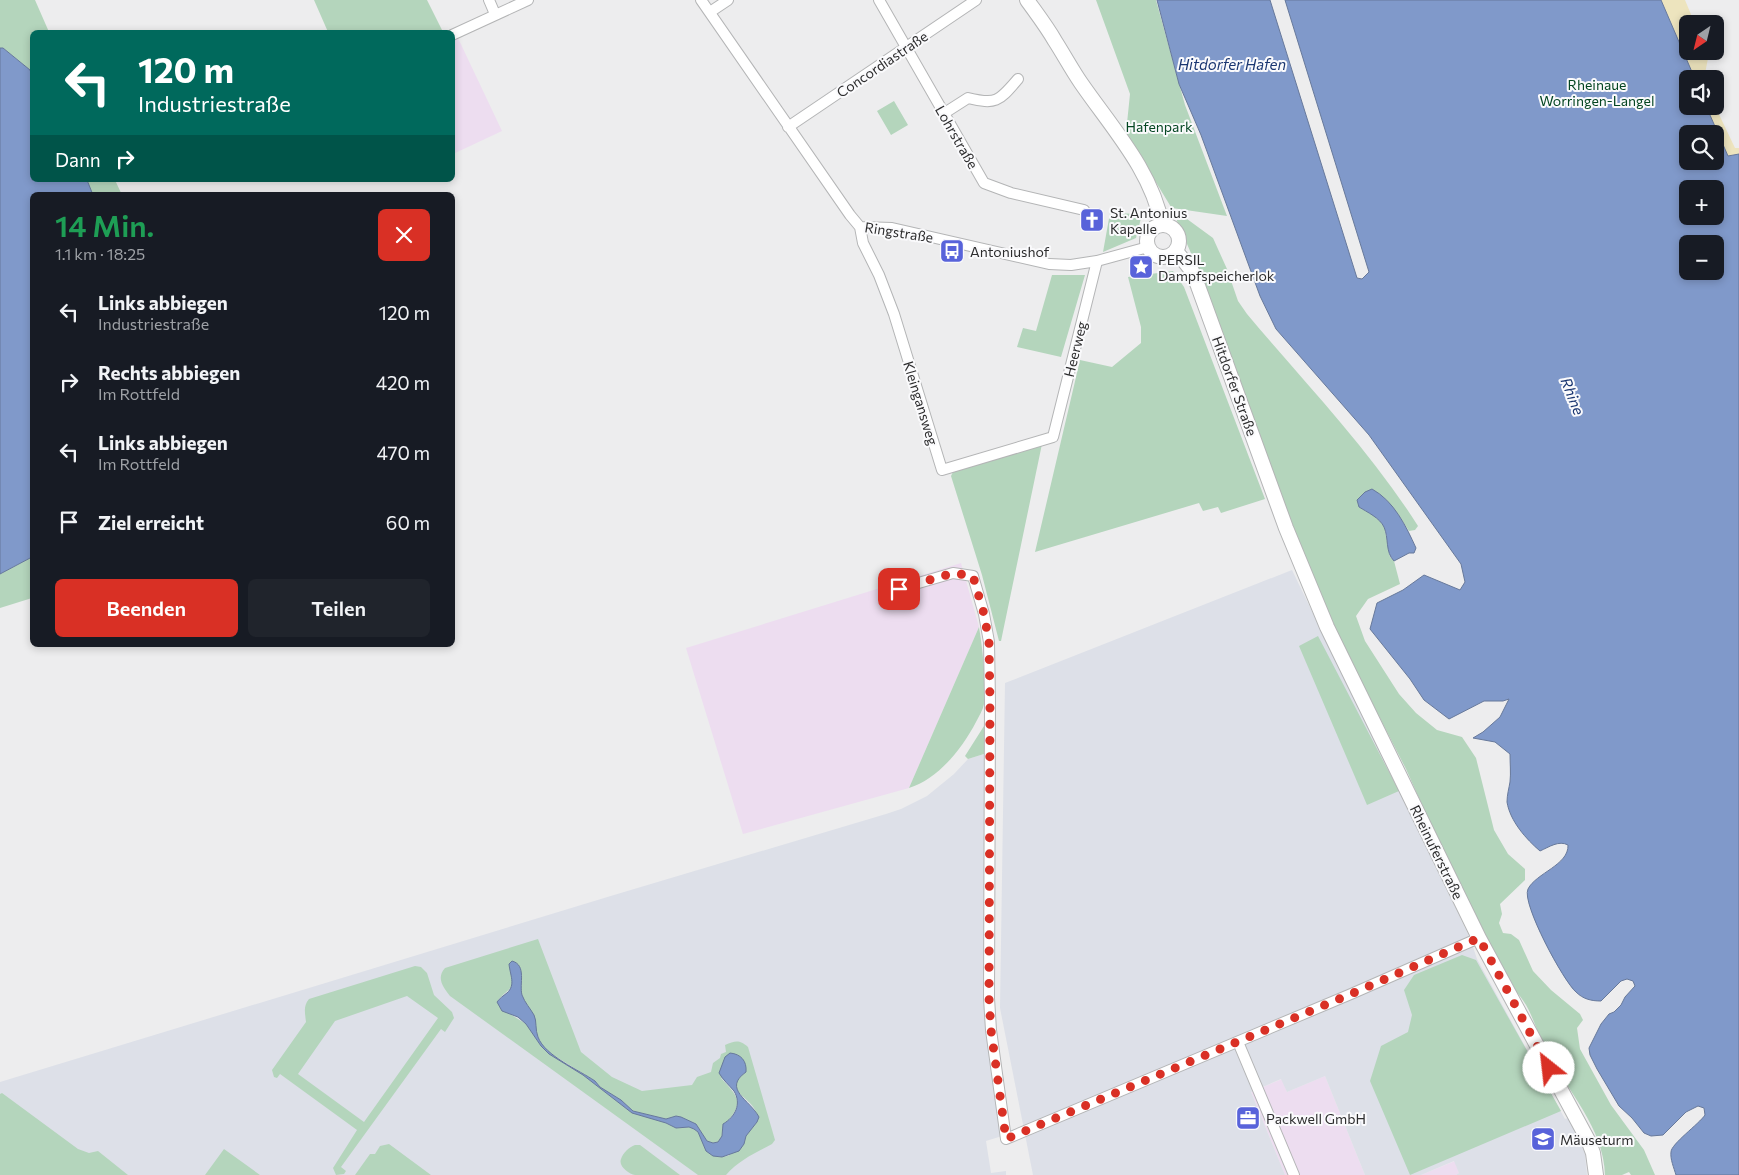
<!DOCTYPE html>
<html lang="de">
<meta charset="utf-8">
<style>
:root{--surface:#171b24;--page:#20242c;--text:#f1f3f6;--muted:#9ea1a6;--accent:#d93025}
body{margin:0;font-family:Commissioner,sans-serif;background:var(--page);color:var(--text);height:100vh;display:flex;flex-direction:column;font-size:19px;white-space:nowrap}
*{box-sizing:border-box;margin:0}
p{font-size:16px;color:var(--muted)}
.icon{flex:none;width:28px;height:28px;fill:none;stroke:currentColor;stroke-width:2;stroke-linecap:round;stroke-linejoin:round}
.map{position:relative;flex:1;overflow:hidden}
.drawer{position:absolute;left:30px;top:192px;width:425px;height:455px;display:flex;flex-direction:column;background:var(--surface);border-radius:8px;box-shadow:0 2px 8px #0003}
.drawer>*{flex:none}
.guide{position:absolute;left:30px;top:30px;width:425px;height:152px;border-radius:8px;box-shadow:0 2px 8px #0003;background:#00695c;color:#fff;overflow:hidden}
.needle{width:32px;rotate:215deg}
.fabs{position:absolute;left:1679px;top:15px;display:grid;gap:10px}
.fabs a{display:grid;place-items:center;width:45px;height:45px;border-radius:8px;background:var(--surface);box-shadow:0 2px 8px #0003;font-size:25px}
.pin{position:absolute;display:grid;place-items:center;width:42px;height:42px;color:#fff;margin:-21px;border-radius:10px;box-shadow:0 2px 8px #0006}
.me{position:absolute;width:55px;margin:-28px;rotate:331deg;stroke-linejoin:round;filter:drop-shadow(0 0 4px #0008)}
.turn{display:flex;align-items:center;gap:18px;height:105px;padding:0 25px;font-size:22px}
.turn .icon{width:65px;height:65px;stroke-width:2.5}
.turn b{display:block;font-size:35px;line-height:42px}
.then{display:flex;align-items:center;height:48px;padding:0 25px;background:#0003;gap:10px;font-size:19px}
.round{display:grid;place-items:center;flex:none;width:52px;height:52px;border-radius:8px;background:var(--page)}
.summary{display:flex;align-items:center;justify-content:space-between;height:85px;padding:0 25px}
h1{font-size:30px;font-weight:600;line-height:38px;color:#1e9e55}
.button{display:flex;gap:10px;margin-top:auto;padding:10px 25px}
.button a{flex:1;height:58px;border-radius:8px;background:var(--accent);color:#fff;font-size:20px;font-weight:600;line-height:58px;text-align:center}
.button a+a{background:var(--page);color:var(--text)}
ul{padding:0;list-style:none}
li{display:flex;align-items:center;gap:15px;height:70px;padding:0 25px}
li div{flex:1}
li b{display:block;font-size:19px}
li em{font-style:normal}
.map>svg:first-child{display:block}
</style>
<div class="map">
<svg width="1739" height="1175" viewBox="0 0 1739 1175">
<rect width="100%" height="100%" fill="#ededee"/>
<path fill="#edddf0" d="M458 38 502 131 453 154V41Z
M961 563 979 627 909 788 743 834 686 648Z
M1325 1076 1365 1175H1285L1251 1092 1282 1079 1287 1092Z
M1455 1161 1459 1173 1456 1175H1421Z"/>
<path fill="#dde0e8" d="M1292 570 1470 938 1477 959 1565 1119 1568 1118 1576 1132 1585 1154 1587 1175H1456L1459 1173 1454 1161 1421 1175H1365L1325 1076 1287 1092 1281 1079 1251 1092 1285 1175H1033L1000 1008 1005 683Z
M987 753 984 997 1002 1136 986 1141 991 1173 1006 1171V1175H0V1082L614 895 886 814 901 809 927 796 954 774 968 759Z"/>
<path fill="#b4d5bc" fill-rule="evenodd" d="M0 0H35L49 32H32V76L30 70 3 48H0Z
M314 0H427L443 32H328Z
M1096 0H1156L1185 105 1227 216 1172 208 1213 238 1227 269 1238 301 1247 314C1305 383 1370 450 1418 526L1415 530 1409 531C1398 514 1390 499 1372 489L1359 507 1372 514 1384 525 1390 557 1394 561 1400 584 1368 599 1356 616 1365 641 1399 694 1416 713 1437 730 1462 737 1476 758 1494 830 1508 854 1525 869V880L1500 904 1502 914 1499 923 1503 933 1511 934 1519 940 1533 971 1551 990 1580 1014 1583 1020 1577 1028 1580 1049 1611 1105 1644 1150 1655 1175H1631L1629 1172 1622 1175H1605C1604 1128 1567 1090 1546 1051 1536 1031 1531 1005 1514 990L1461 892 1406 769 1329 619 1293 531 1197 267 1171 207 1126 133 1130 94Z
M894 101 908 125 891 135 877 111Z
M87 180H115L122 195H93Z
M1110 213 1142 214 1136 238 1103 252Z
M1173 271 1184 287 1265 499 1221 513 1218 507 1203 511 1199 503 1035 552 1080 360 1112 367 1141 343V327L1128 277Z
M1052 275H1085L1061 357 1017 347 1023 328 1036 331Z
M1042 444 1001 641H999L982 575 951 476 953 472Z
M32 557V598L0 608V574Z
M979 627C983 652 986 679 984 704 983 710 979 716 976 722 962 749 938 779 909 788Z
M1318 636 1399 791 1367 805 1299 646Z
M984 726 987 753 968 759 965 756Z
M538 939 581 1052 612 1077 642 1091 692 1085 697 1077 711 1072 713 1063 720 1058 721 1054 726 1052 725 1045C735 1041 739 1039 748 1047L775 1140 772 1144C755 1153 739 1160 726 1175H698L450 996C443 987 436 978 445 968ZM510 971 522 974 521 991 524 1001 535 1017V1029L542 1046 550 1053 595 1081 600 1087 621 1100 633 1111 666 1119 676 1116 681 1117 696 1124 707 1141 713 1143 718 1142 722 1136V1129C741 1104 744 1102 721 1078L746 1072C721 1090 748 1095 755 1110 756 1113 756 1118 757 1122L746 1136 744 1144 728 1156 718 1157 701 1138 698 1132 694 1129 689 1127 676 1128 666 1123 628 1110 583 1075 549 1054 541 1046 526 1024 510 1014 497 1002C506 988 517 992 510 971Z
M1462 955 1476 960 1561 1111 1410 1175 1370 1081 1381 1046 1408 1032 1412 1015 1404 990 1414 975Z
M415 966 421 967 427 973 434 995 452 1012 454 1018 445 1032 441 1029 341 1167 346 1171 344 1174 336 1175 333 1168 357 1130 280 1074 277 1078 274 1077 272 1070 306 1022C305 1013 303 1006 309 999ZM407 996 438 1018 364 1122 298 1074 335 1021Z
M2 1093 78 1149 89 1153 98 1151 128 1175H0V1094Z
M389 1144 431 1175H355L370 1154H375L380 1146Z
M635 1145H640L680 1175C666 1175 649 1175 635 1175 629 1174 618 1166 621 1159 623 1153 629 1147 635 1145Z
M224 1149 260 1175H205Z"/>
<path fill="#ede4be" d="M1661 0H1685L1695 24H1688V51H1708L1709 53 1704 79H1695Z
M1706 106H1715L1735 148H1739V154L1728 156Z"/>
<path fill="#8099ca" stroke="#67799b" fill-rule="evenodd" d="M1157 0H1270L1357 278 1362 279 1369 272 1285 0H1661L1695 79H1688V106H1706L1728 156 1739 154V1175H1676C1674 1168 1670 1159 1671 1152 1671 1144 1699 1124 1705 1115L1704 1108 1698 1106 1686 1112 1663 1135 1651 1136 1644 1133 1632 1118 1619 1106 1597 1069 1590 1055 1589 1048 1601 1024 1609 1014 1614 1012 1621 1005 1625 997 1635 986 1633 981 1627 979 1621 981 1601 1001C1591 1001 1583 999 1576 992 1564 982 1521 903 1528 889 1536 873 1569 865 1568 845 1559 840 1549 847 1540 851 1526 839 1510 821 1507 802 1507 795 1509 788 1510 782 1511 773 1510 763 1510 754L1495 742 1473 738 1483 732 1500 717 1509 699 1503 701H1484L1449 719 1424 700 1410 679 1370 629 1377 603 1403 590 1424 575 1460 590 1465 582 1461 564 1369 435 1276 329 1260 296 1201 135 1179 84ZM1688 134H1715V161H1688ZM1688 189H1715V216H1688ZM1688 244H1715V271H1688Z
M0 48H3L30 70 32 76V180H87L93 195H32V557L0 574Z
M1372 489C1394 501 1406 526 1416 548L1414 553H1409L1394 561C1385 552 1389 538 1384 527 1380 518 1367 512 1359 507L1357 500 1365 492Z
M512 961C527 965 519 984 522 995 525 1003 530 1008 534 1015 537 1021 535 1030 538 1037 545 1056 579 1070 595 1081L600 1087 621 1100 633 1111 666 1119 676 1116 681 1117 696 1124 707 1141 713 1143 718 1142 722 1136 723 1124C735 1117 742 1104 734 1091 729 1085 723 1080 719 1073L725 1057 730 1053C741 1054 747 1061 746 1072 722 1089 750 1100 759 1117L757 1122 746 1136 744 1144 739 1151 722 1157 713 1156 706 1151 698 1132 694 1129 689 1127 676 1128 666 1123 632 1113 583 1075 549 1054 541 1046 526 1024 518 1017 502 1011 497 1002C500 998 503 996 507 993 516 985 510 975 509 964Z"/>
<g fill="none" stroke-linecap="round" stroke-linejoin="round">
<defs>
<path id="street" d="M489 0 495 14
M701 0 850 215 860 227 892 228 1049 264 1071 265 1097 261 1148 247
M879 0 984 183 1011 193 1084 210
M710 12 728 0
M452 35 528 0
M943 114 968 98C997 105 999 101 1018 79
M788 127 976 0
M860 227 863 243 879 275 894 314 942 470 1053 437 1097 261
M884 593 953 573 973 576 984 614 989 642 990 702 989 998 991 1030 1006 1139 1351 994 1479 938
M1238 1042 1294 1175"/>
<path id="secondary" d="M1027 0C1037 14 1047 27 1055 41 1064 55 1072 70 1081 83 1112 128 1152 171 1162 225
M1147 241a16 16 0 1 1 32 0a16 16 0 1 1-32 0Z
M1176 251 1192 271 1198 286 1286 528 1327 627 1479 938 1588 1140 1593 1153 1596 1175"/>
</defs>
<use href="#street" stroke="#b4b5b6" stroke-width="12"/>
<use href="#secondary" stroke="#b4b5b6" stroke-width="16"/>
<use href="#street" stroke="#fff" stroke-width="10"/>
<use href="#secondary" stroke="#fff" stroke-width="14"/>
</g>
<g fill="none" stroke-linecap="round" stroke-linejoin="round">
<path stroke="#d93025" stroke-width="9" stroke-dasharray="0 16.2" d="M899 589 953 573 973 576 984 614 989 642 990 702 989 998 991 1030 1006 1139 1351 994 1479 938 1549 1068"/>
</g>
<defs>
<symbol id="church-square" viewBox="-11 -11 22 22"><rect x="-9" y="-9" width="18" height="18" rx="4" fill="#5863da" stroke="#fafafc"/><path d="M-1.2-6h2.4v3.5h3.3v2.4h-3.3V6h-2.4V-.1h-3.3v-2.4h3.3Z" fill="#fff"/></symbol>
<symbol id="bus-square" viewBox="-11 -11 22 22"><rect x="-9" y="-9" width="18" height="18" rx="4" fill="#5863da" stroke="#fafafc"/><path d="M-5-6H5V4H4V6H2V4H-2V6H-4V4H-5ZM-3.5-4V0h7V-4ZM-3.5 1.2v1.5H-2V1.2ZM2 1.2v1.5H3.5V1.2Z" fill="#fff"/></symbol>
<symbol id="sight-square" viewBox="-11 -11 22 22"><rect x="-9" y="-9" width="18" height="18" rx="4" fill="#5863da" stroke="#fafafc"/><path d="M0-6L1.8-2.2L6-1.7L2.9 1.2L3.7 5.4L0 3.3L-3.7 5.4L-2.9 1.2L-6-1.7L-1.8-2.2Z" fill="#fff"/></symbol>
<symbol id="office-square" viewBox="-11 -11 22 22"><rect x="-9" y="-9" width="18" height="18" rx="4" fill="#5863da" stroke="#fafafc"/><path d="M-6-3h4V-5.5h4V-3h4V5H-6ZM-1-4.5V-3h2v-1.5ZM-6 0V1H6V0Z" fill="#fff"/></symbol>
<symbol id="school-square" viewBox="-11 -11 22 22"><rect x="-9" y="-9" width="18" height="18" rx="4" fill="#5863da" stroke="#fafafc"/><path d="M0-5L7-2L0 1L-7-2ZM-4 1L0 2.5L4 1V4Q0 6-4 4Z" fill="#fff"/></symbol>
</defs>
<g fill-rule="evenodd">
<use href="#church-square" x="1078" y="206" width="28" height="28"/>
<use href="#bus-square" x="938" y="237" width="28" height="28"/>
<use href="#sight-square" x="1127" y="253" width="28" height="28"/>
<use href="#office-square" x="1234" y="1104" width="28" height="28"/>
<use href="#school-square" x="1529" y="1125" width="28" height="28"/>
</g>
<g text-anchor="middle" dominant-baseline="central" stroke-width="4" stroke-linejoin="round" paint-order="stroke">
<g font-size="14" fill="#2d2d2e" stroke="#fafafc">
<text transform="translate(882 64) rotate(-34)">Concordiastraße</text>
<text transform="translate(957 137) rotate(60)">Lohrstraße</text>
<text transform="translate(899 232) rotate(9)">Ringstraße</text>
<text transform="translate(1075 349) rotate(-76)">Heerweg</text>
<text transform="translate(1235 386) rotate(70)">Hitdorfer Straße</text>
<text transform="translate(921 403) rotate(73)">Kleingansweg</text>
<text transform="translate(1437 852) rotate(64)">Rheinuferstraße</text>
</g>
<g font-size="14" fill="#044622" stroke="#fafafc">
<text x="1597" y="84">Rheinaue<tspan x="1597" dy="16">Worringen-Langel</tspan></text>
<text x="1159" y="126">Hafenpark</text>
</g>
<g font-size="14" fill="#2d2d2e" stroke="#fafafc" text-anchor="start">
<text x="1110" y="212">St. Antonius<tspan x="1110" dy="16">Kapelle</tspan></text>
<text x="970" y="251">Antoniushof</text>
<text x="1158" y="259">PERSIL<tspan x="1158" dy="16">Dampfspeicherlok</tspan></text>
<text x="1266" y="1118">Packwell GmbH</text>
<text x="1560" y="1139">Mäuseturm</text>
</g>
<g font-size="15" font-style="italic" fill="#1a3671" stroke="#fafafc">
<text x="1232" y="64">Hitdorfer Hafen</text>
<text transform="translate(1573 396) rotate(68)">Rhine</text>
</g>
</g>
</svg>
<div class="fabs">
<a><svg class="needle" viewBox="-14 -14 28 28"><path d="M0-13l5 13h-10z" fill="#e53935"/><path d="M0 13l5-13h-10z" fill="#9ea1a6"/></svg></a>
<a><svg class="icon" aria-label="sound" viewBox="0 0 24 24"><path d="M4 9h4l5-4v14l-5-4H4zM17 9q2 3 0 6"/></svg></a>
<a><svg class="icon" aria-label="search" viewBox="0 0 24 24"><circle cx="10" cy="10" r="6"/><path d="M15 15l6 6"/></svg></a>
<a>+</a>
<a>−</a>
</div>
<div class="pin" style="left:899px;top:589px;background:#d93025"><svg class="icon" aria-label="arrive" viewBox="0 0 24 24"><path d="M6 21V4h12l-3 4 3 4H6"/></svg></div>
<svg class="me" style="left:1549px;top:1068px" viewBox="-20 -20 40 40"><circle r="19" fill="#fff"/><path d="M0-13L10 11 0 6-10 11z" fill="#d93025"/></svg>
<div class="guide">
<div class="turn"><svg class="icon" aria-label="left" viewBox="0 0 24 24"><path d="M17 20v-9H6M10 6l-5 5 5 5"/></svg><div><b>120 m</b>Industriestraße</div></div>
<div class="then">Dann<svg class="icon" aria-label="right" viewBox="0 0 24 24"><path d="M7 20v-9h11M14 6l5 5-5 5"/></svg></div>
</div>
<section class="drawer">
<div class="summary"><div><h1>14 Min.</h1><p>1.1 km · 18:25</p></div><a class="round" style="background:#d93025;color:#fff"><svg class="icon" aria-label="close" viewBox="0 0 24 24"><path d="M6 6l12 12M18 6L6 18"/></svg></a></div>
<ul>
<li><svg class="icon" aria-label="left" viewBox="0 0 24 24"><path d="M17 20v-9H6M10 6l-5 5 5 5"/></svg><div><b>Links abbiegen</b><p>Industriestraße</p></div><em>120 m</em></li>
<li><svg class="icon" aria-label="right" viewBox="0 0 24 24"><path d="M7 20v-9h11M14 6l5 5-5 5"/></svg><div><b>Rechts abbiegen</b><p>Im Rottfeld</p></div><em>420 m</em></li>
<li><svg class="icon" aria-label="left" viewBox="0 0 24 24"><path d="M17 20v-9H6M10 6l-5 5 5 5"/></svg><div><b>Links abbiegen</b><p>Im Rottfeld</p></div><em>470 m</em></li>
<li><svg class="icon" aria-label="arrive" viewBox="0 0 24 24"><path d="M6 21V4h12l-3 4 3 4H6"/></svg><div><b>Ziel erreicht</b></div><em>60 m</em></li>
</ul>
<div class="button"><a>Beenden</a><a>Teilen</a></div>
</section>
</div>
